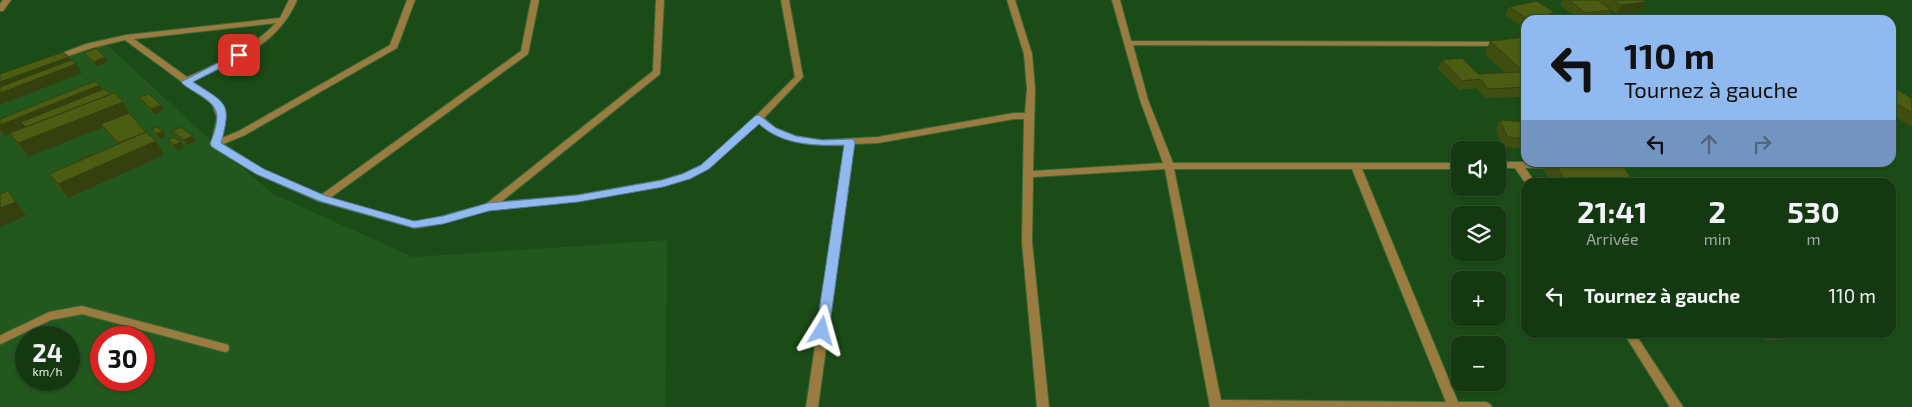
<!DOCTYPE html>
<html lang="fr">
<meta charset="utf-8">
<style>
:root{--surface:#143911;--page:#21441f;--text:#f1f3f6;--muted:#9dac9f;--line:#335331}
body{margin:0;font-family:"Exo 2",sans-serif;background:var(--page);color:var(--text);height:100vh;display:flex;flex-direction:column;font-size:19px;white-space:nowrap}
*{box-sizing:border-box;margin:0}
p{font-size:16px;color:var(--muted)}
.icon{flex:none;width:28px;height:28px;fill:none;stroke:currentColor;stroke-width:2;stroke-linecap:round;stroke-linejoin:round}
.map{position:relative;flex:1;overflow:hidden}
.sheet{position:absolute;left:1521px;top:178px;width:375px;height:160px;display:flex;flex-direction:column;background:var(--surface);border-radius:15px;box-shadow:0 1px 4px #0004,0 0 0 1px var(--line)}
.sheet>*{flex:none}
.hud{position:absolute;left:1521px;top:15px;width:375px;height:152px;border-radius:15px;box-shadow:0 1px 4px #0004,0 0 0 1px var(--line);background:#90b9f0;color:#111;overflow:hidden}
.buttons{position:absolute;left:1451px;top:141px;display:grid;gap:10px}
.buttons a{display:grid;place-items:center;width:55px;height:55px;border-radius:10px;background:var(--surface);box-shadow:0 1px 4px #0004,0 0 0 1px var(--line);font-size:25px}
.speed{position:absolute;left:15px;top:326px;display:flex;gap:10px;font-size:25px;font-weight:700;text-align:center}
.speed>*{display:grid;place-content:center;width:65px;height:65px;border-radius:50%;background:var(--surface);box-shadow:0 1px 4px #0004,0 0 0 1px var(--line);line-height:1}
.speed small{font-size:12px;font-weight:400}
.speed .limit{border:8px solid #d22;background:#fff;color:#111}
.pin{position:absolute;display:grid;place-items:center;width:42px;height:42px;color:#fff;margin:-21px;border-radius:10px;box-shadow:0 2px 8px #0006}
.me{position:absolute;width:55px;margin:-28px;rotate:8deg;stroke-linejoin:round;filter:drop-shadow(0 0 4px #0008)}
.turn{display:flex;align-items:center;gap:18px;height:105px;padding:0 20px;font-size:22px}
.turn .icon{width:65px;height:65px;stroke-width:2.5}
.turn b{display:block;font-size:35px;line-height:42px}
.lanes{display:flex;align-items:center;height:48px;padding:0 20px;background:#0003;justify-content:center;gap:25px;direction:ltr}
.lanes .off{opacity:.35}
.eta{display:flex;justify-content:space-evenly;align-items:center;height:85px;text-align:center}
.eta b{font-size:30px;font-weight:700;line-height:35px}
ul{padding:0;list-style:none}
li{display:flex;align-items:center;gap:15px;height:65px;padding:0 20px}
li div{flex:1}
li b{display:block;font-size:19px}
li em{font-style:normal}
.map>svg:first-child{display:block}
</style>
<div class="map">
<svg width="1912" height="407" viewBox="0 0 1912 407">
<rect width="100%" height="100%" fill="#1b4c17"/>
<path fill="#22581e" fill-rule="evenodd" d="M105 43 209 139 273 194 413 257 667 240 665 407H0V82ZM26 338H69V380H26ZM101 338H144V380H101Z"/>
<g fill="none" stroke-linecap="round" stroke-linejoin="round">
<defs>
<path id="service" d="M0 340 50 316 82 310 225 348"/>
<path id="minor" d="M3 0H11L3 11H0V4Z
M289 0H297C279 44 233 63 192 81 217 99 232 104 222 138L239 131 390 45 407 0H415L397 48 245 135 223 144 263 170 321 195 521 51 531 0H539L528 54 330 198 414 222 424 221 486 204 653 71 656 0H664L660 74 501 202 578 195 662 180 683 174 702 165 756 116 795 77 781 0H789L803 77 764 118 775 128 796 136 822 140 878 137 1014 113H1025L1027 89 1024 54 1007 0H1015L1032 54 1035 89 1033 171 1163 163 1140 100 1112 0H1120L1131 41 1526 42V46L1133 45 1148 100 1173 163H1460V169H1362L1458 402H1486L1490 404 1492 407H1210L1165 169 1033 177 1032 242 1049 407H1037L1022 242 1024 119H1014L878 143 854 144 818 407H806L845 145C814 146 782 145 759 123L708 169 689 178 663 186 578 201 488 210 424 227 414 228 318 201 257 174 213 146 211 144 217 118 212 104 125 40 92 48 53 61 49 58 86 44 126 35 280 18ZM276 23C251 49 219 63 187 77L134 39ZM1174 169H1352L1446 402 1221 400Z
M1498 162H1561L1564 165 1559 168H1525L1535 182 1526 184 1515 168H1498Z
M1650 162 1649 166 1646 167 1608 168 1603 165 1606 162Z
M1623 332H1634L1683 407H1670Z"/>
</defs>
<use href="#service" stroke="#3a6837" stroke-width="10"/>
<use href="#minor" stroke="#3a6837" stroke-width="2"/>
<use href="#service" stroke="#9a7b40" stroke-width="8"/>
<use href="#minor" fill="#9a7b40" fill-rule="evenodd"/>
</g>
<path fill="#404f10" d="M1562 0H1643L1642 11 1617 14 1611 10 1607 19 1594 20H1579L1560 5Z
M1509 7 1555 13 1552 20H1526V27H1522L1505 15Z
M1526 37V97L1485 98 1477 88 1459 90 1438 69 1442 60 1478 74 1505 73 1485 54 1490 41Z
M84 53 108 62 97 66 87 57Z
M100 85 103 90 123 102 130 114 148 134 156 141 164 155 68 198 58 188 49 174 117 145 107 133 103 127 28 157 10 134 5 136 0 132V119Z
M1891 90 1912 99V127L1891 114Z
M139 97 161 105 164 110 154 114 142 102Z
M1500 120 1526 122V149L1503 147 1496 130Z
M151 129 163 131 166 136 160 139 154 134Z
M172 131 193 136 196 141 187 145 175 136Z
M167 140 181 142 184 147 177 150 170 145Z
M1548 162H1620L1634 182H1551L1544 171Z
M1758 332H1811L1809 336 1767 341Z
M1840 332H1866L1865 334Z"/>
<path fill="#34400d" d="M1646 2 1642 11 1617 14 1621 5Z
M1555 13 1552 20H1526V27H1522L1526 18Z
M69 57 74 65 76 64 82 73 0 105V82Z
M105 57 108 62 97 66 94 62Z
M100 85 105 94 21 122 25 127 5 136 0 129V125Z
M123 102 131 116 101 124 103 127 28 157 18 143Z
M161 105 164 110 154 114 151 109Z
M163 131 166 136 160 139 157 134Z
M193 136 196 141 187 145 184 140Z
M156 141 164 155 68 198 58 184Z
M181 142 184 147 177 150 174 145Z
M16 202 26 216 0 227V208Z"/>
<path fill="#4b5c13" stroke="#34400d" d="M1569 0H1598L1611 10 1585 13Z
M1614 0H1643L1646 2 1621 5Z
M1537 1 1555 13 1526 18 1509 7Z
M1655 14 1665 20H1639L1634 17Z
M1526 37V74L1490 41Z
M96 48 105 57 94 62 84 53Z
M63 52 69 57 0 82V74Z
M1462 58 1478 74 1518 72 1526 79V87L1488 89 1480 79 1462 81 1442 60Z
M71 60 76 64 0 93V87Z
M95 81 100 85 0 125V119Z
M104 89 111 94 26 127 21 122Z
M1897 89 1912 99V113L1891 100V90Z
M114 93 123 102 18 143 10 133Z
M149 94 161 105 151 109 139 97Z
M129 113 146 132 118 143 101 124Z
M1500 120 1526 122V139L1507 137Z
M157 127 163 131 157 134 151 129Z
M181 127 193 136 184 140 172 131Z
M146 132 156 141 58 184 49 174Z
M174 137 181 142 174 145 167 140Z
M91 154 92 155 80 160 79 159Z
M1554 162H1620L1634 182H1566Z
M8 191 16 202 0 208V194Z"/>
<path fill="#90b9f0" stroke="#5e789c" d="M239 52 243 55 242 57 193 82C227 104 232 102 221 143L264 169 326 196 414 221 443 216 488 203 578 195 662 180 682 174 701 165 755 116 759 115 776 128 796 136 822 140 853 139 855 142 829 331 827 335H818L816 331 844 145C813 146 782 145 759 124L709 169 690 179 663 187 578 202 489 211 443 224 414 228 319 201 256 174 212 147 210 144C213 136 217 125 217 117 217 99 191 93 181 82Z"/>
</svg>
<div class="buttons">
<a><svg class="icon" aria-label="sound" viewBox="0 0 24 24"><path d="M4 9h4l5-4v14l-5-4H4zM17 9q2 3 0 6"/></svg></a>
<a><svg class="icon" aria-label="layers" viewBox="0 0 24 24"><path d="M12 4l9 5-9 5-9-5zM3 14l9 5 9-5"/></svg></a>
<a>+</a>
<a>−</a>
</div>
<div class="speed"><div>24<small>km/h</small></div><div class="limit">30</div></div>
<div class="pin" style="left:239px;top:55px;background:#d93025"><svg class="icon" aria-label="arrive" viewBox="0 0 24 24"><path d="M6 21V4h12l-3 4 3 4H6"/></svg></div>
<svg class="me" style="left:822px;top:331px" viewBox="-20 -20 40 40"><path d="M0-17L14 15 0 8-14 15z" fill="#90b9f0" stroke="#fff" stroke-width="4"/></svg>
<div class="hud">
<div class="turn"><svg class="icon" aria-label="left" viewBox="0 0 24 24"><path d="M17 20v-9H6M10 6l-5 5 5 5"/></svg><div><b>110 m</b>Tournez à gauche</div></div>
<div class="lanes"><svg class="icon" aria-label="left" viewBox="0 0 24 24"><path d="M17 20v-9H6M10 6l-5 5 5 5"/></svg><svg class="icon off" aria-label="ahead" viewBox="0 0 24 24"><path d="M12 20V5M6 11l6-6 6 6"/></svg><svg class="icon off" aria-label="right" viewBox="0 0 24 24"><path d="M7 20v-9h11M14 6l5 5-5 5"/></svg></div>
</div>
<section class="sheet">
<div class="eta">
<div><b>21:41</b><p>Arrivée</p></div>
<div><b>2</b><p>min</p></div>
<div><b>530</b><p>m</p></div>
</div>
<ul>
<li><svg class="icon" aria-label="left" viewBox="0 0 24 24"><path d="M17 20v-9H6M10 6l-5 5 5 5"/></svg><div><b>Tournez à gauche</b></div><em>110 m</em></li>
</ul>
</section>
</div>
